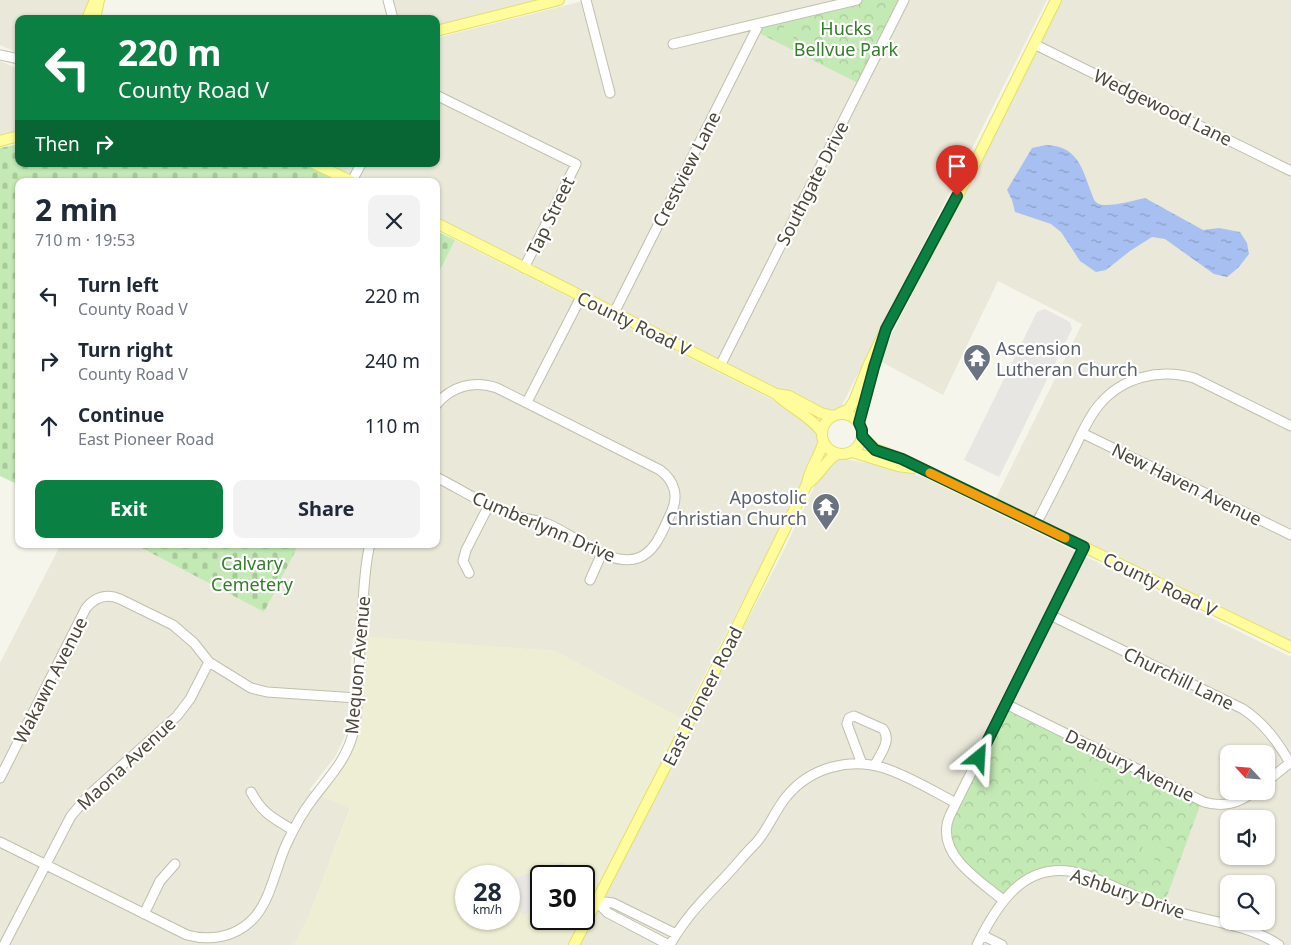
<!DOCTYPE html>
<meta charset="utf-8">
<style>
:root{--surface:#fff;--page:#f2f2f3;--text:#1f2937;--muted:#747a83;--accent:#0b8043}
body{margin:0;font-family:"Noto Sans",sans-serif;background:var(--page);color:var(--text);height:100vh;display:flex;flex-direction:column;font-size:19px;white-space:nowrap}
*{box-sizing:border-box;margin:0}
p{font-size:16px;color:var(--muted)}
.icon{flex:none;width:28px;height:28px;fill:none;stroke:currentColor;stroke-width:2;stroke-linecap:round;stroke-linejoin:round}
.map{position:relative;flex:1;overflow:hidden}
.drawer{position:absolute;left:15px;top:178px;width:425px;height:370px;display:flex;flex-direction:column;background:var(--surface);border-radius:10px;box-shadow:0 1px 4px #0004}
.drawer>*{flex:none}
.top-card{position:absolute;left:15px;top:15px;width:425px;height:152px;border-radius:10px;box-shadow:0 1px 4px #0004;background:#0b8043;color:#fff;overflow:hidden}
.needle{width:32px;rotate:296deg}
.buttons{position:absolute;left:1220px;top:745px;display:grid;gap:10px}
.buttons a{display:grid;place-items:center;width:55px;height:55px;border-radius:10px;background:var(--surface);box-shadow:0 1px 4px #0004;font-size:25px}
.speed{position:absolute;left:455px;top:865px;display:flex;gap:10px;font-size:25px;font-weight:700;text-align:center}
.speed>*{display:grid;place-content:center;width:65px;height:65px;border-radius:50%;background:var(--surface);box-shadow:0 1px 4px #0004;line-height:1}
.speed small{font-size:12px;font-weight:400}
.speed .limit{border:2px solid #111;border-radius:8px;background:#fff;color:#111}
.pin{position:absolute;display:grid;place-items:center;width:42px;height:42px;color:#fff;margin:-51px -21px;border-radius:50% 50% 50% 0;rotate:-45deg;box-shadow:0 0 5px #0007}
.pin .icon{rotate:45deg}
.me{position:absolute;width:55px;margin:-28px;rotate:27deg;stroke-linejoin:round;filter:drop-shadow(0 0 4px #0008)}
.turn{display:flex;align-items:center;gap:18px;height:105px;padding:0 20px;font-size:22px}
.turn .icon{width:65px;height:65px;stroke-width:2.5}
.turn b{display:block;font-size:35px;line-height:42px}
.then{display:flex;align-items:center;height:48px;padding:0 20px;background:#0003;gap:10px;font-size:19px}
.round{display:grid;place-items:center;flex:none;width:52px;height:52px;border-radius:10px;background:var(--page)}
.summary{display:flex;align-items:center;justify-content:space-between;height:85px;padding:0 20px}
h1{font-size:30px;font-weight:700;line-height:38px}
.action{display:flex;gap:10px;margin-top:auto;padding:10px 20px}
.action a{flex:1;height:58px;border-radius:10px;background:var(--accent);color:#fff;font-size:20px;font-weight:700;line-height:58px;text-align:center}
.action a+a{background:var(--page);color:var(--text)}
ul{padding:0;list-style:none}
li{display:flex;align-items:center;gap:15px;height:65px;padding:0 20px}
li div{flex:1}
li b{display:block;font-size:19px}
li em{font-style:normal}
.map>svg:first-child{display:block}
</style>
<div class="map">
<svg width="1291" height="945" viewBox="0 0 1291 945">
<defs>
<pattern id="cemetery-stones" width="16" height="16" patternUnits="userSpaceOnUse" patternTransform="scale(1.25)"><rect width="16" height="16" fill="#c3e9b4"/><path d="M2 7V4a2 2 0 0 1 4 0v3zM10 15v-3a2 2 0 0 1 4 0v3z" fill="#a9c99c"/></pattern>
<pattern id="park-crowns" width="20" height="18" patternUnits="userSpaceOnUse" patternTransform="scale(1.25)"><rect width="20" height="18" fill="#c3e9b4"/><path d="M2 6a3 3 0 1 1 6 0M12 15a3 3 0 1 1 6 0" fill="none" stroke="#a9c99c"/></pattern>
<pattern id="water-ripples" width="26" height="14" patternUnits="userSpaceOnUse" patternTransform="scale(1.25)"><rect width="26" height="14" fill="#a8c0f1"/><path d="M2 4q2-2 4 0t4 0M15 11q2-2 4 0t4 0" fill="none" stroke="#8b9ec4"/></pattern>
</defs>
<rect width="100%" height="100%" fill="#f5f5eb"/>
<path fill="#e9e8d9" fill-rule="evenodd" d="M0 0H95L85 19H19V54L0 45Z
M391 0H549L436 28V19H396Z
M587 0H1047L839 411 827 415 436 220V181H359L324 164H436V38Z
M1061 0H1291V642L996 498 1082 324 998 281 943 395 880 361 888 342 995 130 1019 87Z
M0 61 16 68 18 130 0 135Z
M455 240 797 412 825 430 826 435 816 459 682 719 555 651 353 637 347 723 345 736 335 757 309 790 350 808 307 921 294 945H0V663L61 544H134L264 612 299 544H436V278Z
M844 459 896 468 923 477 1291 657V945H578L783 552 817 481 834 461ZM1229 754H1266V791H1229ZM1229 819H1266V856H1229ZM1229 884H1266V921H1229Z"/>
<path fill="#f6f1d7" d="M15 59 19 60 18 136V130Z"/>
<path fill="#eeeed5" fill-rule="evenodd" d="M361 636 555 651 689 722 574 945H294L307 921 350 809 317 794 353 735ZM466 876H509V919H466ZM541 876H584V919H541Z"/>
<path fill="url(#cemetery-stones)" d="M19 144V164H304L339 181H19V485L0 476V148Z
M436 231 455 240 436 278Z
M134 544H299L264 612Z"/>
<path fill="url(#park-crowns)" d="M857 0H904L862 85 755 31 759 24Z
M1006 704 1202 800 1163 907 1081 873H1042L1003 900 959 862 947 826Z"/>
<path fill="#c3e9b4" d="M784 27 794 28 793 43 782 42Z
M1083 773 1102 784 1097 793 1078 783Z
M1076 802 1083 806V810L1080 818 1075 820 1067 817Z
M1147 838 1169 849 1164 859 1142 849Z
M1140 852 1162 863 1157 873 1135 862Z"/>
<path fill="#e7e6e2" d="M1045 309 1070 322 1072 329 999 477 964 460 1037 312Z
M563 862 568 876H541V909L522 915 510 880Z"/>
<path fill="url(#water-ripples)" d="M1046 145C1077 146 1082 167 1091 192 1093 197 1094 202 1099 204 1108 208 1135 200 1145 198L1203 230 1219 228 1240 232 1247 243 1249 254 1238 268 1227 277 1214 274 1165 239 1152 237 1130 251 1106 270 1096 272 1080 261 1061 232 1051 224 1015 212 1012 200 1007 190 1032 148Z"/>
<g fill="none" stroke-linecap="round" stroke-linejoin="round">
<defs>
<path id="minor" d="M388 0 393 19
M586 0 610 93
M673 44 857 0
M1034 44 1291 171
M0 55 19 59
M436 95 576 164 524 268
M352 181 361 164
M614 313 759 24
M720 366 904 0
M527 402 581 297
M436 405C451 386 474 380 497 388L660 470C675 481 679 497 671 513 663 529 656 552 638 558 611 568 573 534 548 524 535 519 521 519 508 514 483 504 460 489 436 477
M1082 433 1291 535
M1036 524C1048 501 1060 478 1071 455 1080 438 1087 419 1099 405 1122 377 1160 368 1194 378L1291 426
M469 573 463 561 466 550 489 505
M590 580 602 553
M1050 615 1243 709C1264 723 1277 741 1290 763
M1006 704 1204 802C1224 808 1239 803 1255 791
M862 764 847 724 849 718 854 716 883 729C892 741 880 754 875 765
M0 778 86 608C95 597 107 593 120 599L173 625 194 643 209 662 251 688 267 692 357 698
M1266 782 1291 762
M251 792C262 813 273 818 293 830
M0 842 187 935C209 941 233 938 251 921 271 902 275 868 287 843 294 828 302 813 312 800 329 777 348 759 354 729 357 716 357 701 358 688 359 660 361 632 363 604 364 584 365 564 370 544
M1003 900C982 882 941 858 947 825 948 817 953 810 956 803L1084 547
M596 901 613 903 676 934
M596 901 608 913 669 945
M144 914 160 881 175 864
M982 935 1002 945
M4 945 71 816 89 795 177 716 190 699 209 662
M670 945C684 919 702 901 722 880 733 869 742 857 753 846 767 833 774 811 787 796 810 768 849 757 884 768 909 776 933 791 956 803
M977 945C999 900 1028 856 1086 875 1117 887 1146 902 1178 912 1211 922 1250 925 1279 945"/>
<path id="major" d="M87 19 95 0
M95 19 99 0
M436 31 559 0
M0 141 19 136
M315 164 351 181
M436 223 776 394 789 396 821 413 833 416
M776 394C790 408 809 415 821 431
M840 413 849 409 854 401 868 366 886 329 975 163 1056 0
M822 434a20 20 0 1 1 40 0a20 20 0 1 1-40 0Z
M859 423 875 363
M862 437 875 449 902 459 1291 647
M852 452 898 466 913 468
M807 484C809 469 819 458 823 443
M574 945 730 641 807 484C820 476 824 461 837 454"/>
</defs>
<use href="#minor" stroke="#c1bfad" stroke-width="11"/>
<use href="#major" stroke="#e5df69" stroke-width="12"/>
<use href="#minor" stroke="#fff" stroke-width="9"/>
<use href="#major" stroke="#fefc9b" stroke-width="10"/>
</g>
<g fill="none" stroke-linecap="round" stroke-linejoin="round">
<defs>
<path id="route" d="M957 196 886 329 874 367 859 423 862 430V436L875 450 902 459 1084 547 979 758"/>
</defs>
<use href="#route" stroke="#07532c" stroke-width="12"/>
<use href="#route" stroke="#0b8043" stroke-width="9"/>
<path stroke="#f59e0b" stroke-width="9" d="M930 473 1065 538"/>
</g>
<defs>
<symbol id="temple-pin" viewBox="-11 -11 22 30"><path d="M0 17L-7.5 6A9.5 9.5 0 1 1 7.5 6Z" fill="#6b7280" stroke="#fff"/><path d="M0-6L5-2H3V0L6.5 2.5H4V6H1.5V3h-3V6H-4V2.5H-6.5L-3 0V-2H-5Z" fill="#fff"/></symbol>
</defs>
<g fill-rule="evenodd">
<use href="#temple-pin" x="961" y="342" width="32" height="43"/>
<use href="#temple-pin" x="810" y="491" width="32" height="43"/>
</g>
<g text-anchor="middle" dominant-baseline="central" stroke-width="4.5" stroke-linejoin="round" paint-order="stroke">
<g font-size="18" fill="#347d2a" stroke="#fff">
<text x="846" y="28">Hucks<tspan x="846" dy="21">Bellvue Park</tspan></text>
<text x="252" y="563">Calvary<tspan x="252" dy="21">Cemetery</tspan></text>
</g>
<g font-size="18" fill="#4a4738" stroke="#fff">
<text transform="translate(1163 107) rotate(26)">Wedgewood Lane</text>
<text transform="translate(686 169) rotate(-63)">Crestview Lane</text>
<text transform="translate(812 183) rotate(-63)">Southgate Drive</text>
<text transform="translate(550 216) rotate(-64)">Tap Street</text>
<text transform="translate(634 323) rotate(26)">County Road V</text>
<text transform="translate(1187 484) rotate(26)">New Haven Avenue</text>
<text transform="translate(544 526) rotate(23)">Cumberlynn Drive</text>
<text transform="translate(1160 584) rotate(26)">County Road V</text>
<text transform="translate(357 665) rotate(-85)">Mequon Avenue</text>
<text transform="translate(1179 678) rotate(26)">Churchill Lane</text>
<text transform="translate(50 680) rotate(-63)">Wakawn Avenue</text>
<text transform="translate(702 696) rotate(-63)">East Pioneer Road</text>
<text transform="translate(126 763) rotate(-43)">Maona Avenue</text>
<text transform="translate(1130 765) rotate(26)">Danbury Avenue</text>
<text transform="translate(1128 893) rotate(19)">Ashbury Drive</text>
</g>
<g font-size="18" fill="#5b616d" stroke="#fff" text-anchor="start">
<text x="996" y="348">Ascension<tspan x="996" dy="21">Lutheran Church</tspan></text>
<text x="807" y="497" text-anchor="end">Apostolic<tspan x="807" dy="21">Christian Church</tspan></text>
</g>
</g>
</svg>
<div class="buttons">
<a><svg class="needle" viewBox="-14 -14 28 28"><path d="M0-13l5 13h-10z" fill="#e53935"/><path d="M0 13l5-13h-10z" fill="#747a83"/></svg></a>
<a><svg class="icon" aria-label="sound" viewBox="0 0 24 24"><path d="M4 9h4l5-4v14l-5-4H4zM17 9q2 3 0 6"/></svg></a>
<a><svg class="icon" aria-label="search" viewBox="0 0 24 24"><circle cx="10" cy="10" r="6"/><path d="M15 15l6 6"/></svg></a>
</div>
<div class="speed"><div>28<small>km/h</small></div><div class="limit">30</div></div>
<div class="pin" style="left:957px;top:196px;background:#d93025"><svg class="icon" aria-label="arrive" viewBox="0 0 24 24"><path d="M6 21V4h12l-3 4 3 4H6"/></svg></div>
<svg class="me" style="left:979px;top:758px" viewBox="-20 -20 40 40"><path d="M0-17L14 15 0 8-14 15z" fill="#0b8043" stroke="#fff" stroke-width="4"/></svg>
<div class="top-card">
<div class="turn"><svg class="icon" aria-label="left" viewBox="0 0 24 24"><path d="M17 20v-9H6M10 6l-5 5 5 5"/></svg><div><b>220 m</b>County Road V</div></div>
<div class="then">Then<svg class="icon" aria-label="right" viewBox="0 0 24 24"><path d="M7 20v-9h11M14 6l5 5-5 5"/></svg></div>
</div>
<section class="drawer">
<div class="summary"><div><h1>2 min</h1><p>710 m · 19:53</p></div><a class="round"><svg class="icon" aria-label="close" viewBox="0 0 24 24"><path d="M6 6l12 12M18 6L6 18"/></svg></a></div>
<ul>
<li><svg class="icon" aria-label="left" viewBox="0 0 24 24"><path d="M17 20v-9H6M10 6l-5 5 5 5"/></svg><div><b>Turn left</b><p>County Road V</p></div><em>220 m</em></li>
<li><svg class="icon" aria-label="right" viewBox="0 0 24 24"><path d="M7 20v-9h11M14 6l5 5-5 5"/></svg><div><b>Turn right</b><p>County Road V</p></div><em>240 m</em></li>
<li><svg class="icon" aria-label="ahead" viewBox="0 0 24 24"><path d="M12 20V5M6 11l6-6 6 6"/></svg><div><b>Continue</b><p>East Pioneer Road</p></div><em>110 m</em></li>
</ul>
<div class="action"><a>Exit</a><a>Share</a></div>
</section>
</div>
